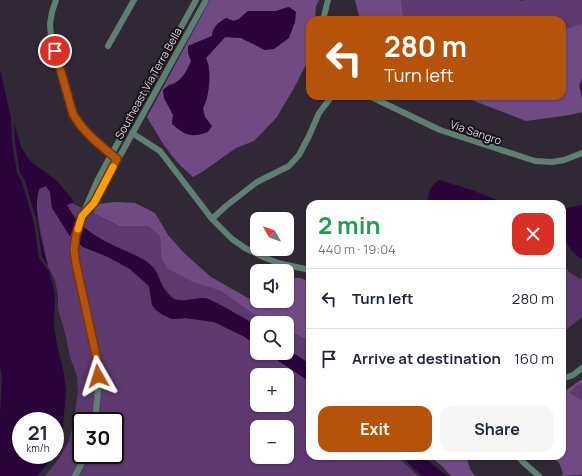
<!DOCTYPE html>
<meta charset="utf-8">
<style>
:root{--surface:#fff;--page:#f6f6f7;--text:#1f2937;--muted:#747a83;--line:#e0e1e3;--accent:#b45309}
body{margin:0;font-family:Manrope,sans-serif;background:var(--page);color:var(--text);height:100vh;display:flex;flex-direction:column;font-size:15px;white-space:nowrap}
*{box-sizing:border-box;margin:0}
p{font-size:13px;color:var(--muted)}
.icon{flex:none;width:22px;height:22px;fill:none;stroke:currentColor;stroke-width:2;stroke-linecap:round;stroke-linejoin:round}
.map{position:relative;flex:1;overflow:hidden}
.sheet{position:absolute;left:306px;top:200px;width:260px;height:260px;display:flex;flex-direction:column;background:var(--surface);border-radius:12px;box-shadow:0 1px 3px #0004}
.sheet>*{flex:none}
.top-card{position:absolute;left:306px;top:16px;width:260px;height:84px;border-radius:12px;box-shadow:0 1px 3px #0004;background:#b45309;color:#fff;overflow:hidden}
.needle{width:26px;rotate:310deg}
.fabs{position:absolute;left:250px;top:212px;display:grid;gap:8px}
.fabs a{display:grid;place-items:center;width:44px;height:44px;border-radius:8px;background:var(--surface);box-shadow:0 1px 3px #0004;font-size:20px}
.speed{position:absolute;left:12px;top:412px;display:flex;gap:8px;font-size:20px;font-weight:700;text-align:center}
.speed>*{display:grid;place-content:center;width:52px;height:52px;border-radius:50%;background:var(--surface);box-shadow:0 1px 3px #0004;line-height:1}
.speed small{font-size:10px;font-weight:400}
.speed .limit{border:2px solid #111;border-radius:6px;background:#fff;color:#111}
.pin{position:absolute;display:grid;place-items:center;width:34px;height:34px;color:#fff;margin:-17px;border:2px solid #fff;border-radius:50%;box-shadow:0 1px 4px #0007}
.me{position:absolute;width:44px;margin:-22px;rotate:354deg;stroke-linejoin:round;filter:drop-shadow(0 0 3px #0008)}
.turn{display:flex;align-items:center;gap:14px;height:84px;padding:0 12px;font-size:18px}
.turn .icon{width:52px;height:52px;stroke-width:2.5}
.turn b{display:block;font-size:28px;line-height:34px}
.round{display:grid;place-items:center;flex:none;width:42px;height:42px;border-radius:12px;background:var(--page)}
.overview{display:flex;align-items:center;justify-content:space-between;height:68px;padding:0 12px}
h1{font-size:24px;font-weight:700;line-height:30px;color:#1e9e55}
.button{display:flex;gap:8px;margin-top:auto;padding:8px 12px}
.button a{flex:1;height:46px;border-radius:12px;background:var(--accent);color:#fff;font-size:16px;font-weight:700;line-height:46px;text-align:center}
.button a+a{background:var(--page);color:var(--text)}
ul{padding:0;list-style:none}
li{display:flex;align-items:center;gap:12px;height:60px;padding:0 12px;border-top:1px solid var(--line)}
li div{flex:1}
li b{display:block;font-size:15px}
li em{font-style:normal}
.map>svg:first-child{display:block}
</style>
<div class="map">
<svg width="582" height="476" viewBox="0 0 582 476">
<rect width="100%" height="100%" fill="#312835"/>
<path fill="#5d396f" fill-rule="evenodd" d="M401 0H518L521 1 524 0H582V24L565 29 562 32V20H409L403 15Z
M46 186 50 192 52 208 83 247 106 256 130 269 149 286 152 305 156 310 163 315 172 319 186 318 214 322 245 337 257 346V353H267L310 382V456H397L418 476H45L60 457 69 441 74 420 78 391 77 376 70 357 65 333 58 309V295L55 280 48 266 39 224 36 201 39 189ZM257 375H287V405H257ZM81 421H115V455H81ZM257 427H287V457H257Z
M72 203 119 226H148L160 235 161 258 195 283 221 291 268 323H257V327L251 322 205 298 186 301 174 299 163 287 156 272 93 236 78 222 67 205Z
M562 263 570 273 580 279 582 276V317L562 333Z
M287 330 310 341V364L287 349Z
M582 384V400L570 393 576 386Z"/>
<path fill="#704a83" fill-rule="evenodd" d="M210 0H319L316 6 315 20H310V57L294 88 277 117 254 141 236 148 202 172 193 177C189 173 185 170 181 166 167 152 157 134 147 117ZM288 7 265 50 241 38 225 37 206 58 209 66 206 100 203 108 205 117 212 126 172 124 174 115 168 85C180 83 187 72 191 61L188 53V46L212 36 217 24 226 18 234 21 239 19 248 11H276Z
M355 0H401L403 15 409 20H360Z
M582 23V78L579 86 582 98V112L570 115 526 121 461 96H562V32L565 29 581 24Z
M115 202 135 203 155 213 168 235 184 253 211 277 257 303 266 301H287V282L291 278H301L310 282V341L287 330V323H268L265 322 221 291 195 283 168 269 161 258 160 236 148 226H119L93 213 98 204Z
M582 379V384L576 386 570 393 582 400V475L561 476 563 474C559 459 558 461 544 456H562V393Z
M429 456H466L470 469 475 476H451L442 466Z"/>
<path fill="#2a043a" d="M289 7 296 12 295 22 289 38 274 49 265 50 241 38 225 37 206 58C211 71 210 83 207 98 206 102 203 106 203 110 204 117 208 121 212 126L208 132C191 138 186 136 172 124L173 115 164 98 163 90C167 86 168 86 174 84 182 80 188 69 191 61L188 53V46L212 36C212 27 219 23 226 18L234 21 239 19 248 11H276Z
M0 69 11 118 12 142 17 173 22 182 34 223 39 258 49 271 55 294 54 325 57 345 64 373 66 392 62 437 55 451V421H21V455H53L49 462 37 476H0V414L2 377 0 367Z
M14 122 21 147 30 161 56 180 70 196 74 202 67 205C79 230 102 240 126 251 135 255 145 259 152 266 161 275 161 293 174 299 184 303 194 297 204 298 211 298 243 318 251 322L257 327V346L245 337 214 322 186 318 172 319 163 315 156 310 152 305 149 286 130 269 106 256 83 247 69 235 52 208 50 192 46 186 39 189C33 213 41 242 48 266L42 257 37 222 25 181 20 173 15 142Z
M439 180 472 190 494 199 500 203 512 204H428C428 192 429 188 439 180Z
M582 205V258L580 259 572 251 565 240 562 238V209Z
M287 349 310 364V382L267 353H287Z
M401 456H422L447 476H422Z"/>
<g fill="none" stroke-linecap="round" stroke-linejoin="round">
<path stroke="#5e8072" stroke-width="6" d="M56 0 52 12 50 24 51 38 73 114C82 131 98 143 113 155
M323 20 328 0
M108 46 134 0
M369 96 440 130 535 161 552 162 564 160 582 153
M132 133 160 151 212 219 232 239 245 248 261 256 278 263 310 270
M86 212 94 203 206 0
M212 219 226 206 257 182 289 166 299 155 309 136 319 113 332 96
M562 379 573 375 582 368
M95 421 98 391 97 360 76 264 74 250 76 235 82 216 98 179 196 0
M518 456 524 463 539 476
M75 476 86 455"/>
</g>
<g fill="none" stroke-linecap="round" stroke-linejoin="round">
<defs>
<path id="route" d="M55 51 73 114C83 132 101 146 117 159L94 203 82 216 76 235 74 250 76 264 97 360 98 376"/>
</defs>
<use href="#route" stroke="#753606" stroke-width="10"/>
<use href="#route" stroke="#b45309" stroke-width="7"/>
<path stroke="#f59e0b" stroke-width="7" d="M78 229 82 216 94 203 113 167"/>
</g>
<g text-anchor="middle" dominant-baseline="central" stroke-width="4" stroke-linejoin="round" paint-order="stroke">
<g font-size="11" fill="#dad4dd" stroke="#171319">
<text transform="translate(148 83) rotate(-61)">Southeast Via Terra Bella</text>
<text transform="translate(476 132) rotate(19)">Via Sangro</text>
</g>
</g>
</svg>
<div class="fabs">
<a><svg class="needle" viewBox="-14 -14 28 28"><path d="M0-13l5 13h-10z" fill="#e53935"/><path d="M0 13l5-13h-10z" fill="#747a83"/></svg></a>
<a><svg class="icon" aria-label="sound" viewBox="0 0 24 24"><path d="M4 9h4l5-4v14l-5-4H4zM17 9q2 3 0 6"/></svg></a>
<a><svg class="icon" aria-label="search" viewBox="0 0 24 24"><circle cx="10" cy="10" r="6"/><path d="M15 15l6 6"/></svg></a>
<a>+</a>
<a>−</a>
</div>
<div class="speed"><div>21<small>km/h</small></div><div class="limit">30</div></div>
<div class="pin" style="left:55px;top:51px;background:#d93025"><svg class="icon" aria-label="arrive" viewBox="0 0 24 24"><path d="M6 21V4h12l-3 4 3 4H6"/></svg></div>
<svg class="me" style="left:98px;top:376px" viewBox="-20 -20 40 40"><path d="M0-17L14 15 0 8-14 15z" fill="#b45309" stroke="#fff" stroke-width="4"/></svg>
<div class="top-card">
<div class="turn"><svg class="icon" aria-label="left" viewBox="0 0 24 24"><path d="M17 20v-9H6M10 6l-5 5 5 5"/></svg><div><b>280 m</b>Turn left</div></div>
</div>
<section class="sheet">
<div class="overview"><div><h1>2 min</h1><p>440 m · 19:04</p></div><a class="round" style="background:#d93025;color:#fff"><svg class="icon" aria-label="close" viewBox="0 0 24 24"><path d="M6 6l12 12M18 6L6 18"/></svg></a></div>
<ul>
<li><svg class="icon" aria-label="left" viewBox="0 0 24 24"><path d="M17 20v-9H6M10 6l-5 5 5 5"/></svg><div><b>Turn left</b></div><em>280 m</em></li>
<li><svg class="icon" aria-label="arrive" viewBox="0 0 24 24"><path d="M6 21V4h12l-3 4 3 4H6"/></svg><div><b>Arrive at destination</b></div><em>160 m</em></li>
</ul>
<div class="button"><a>Exit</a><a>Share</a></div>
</section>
</div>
